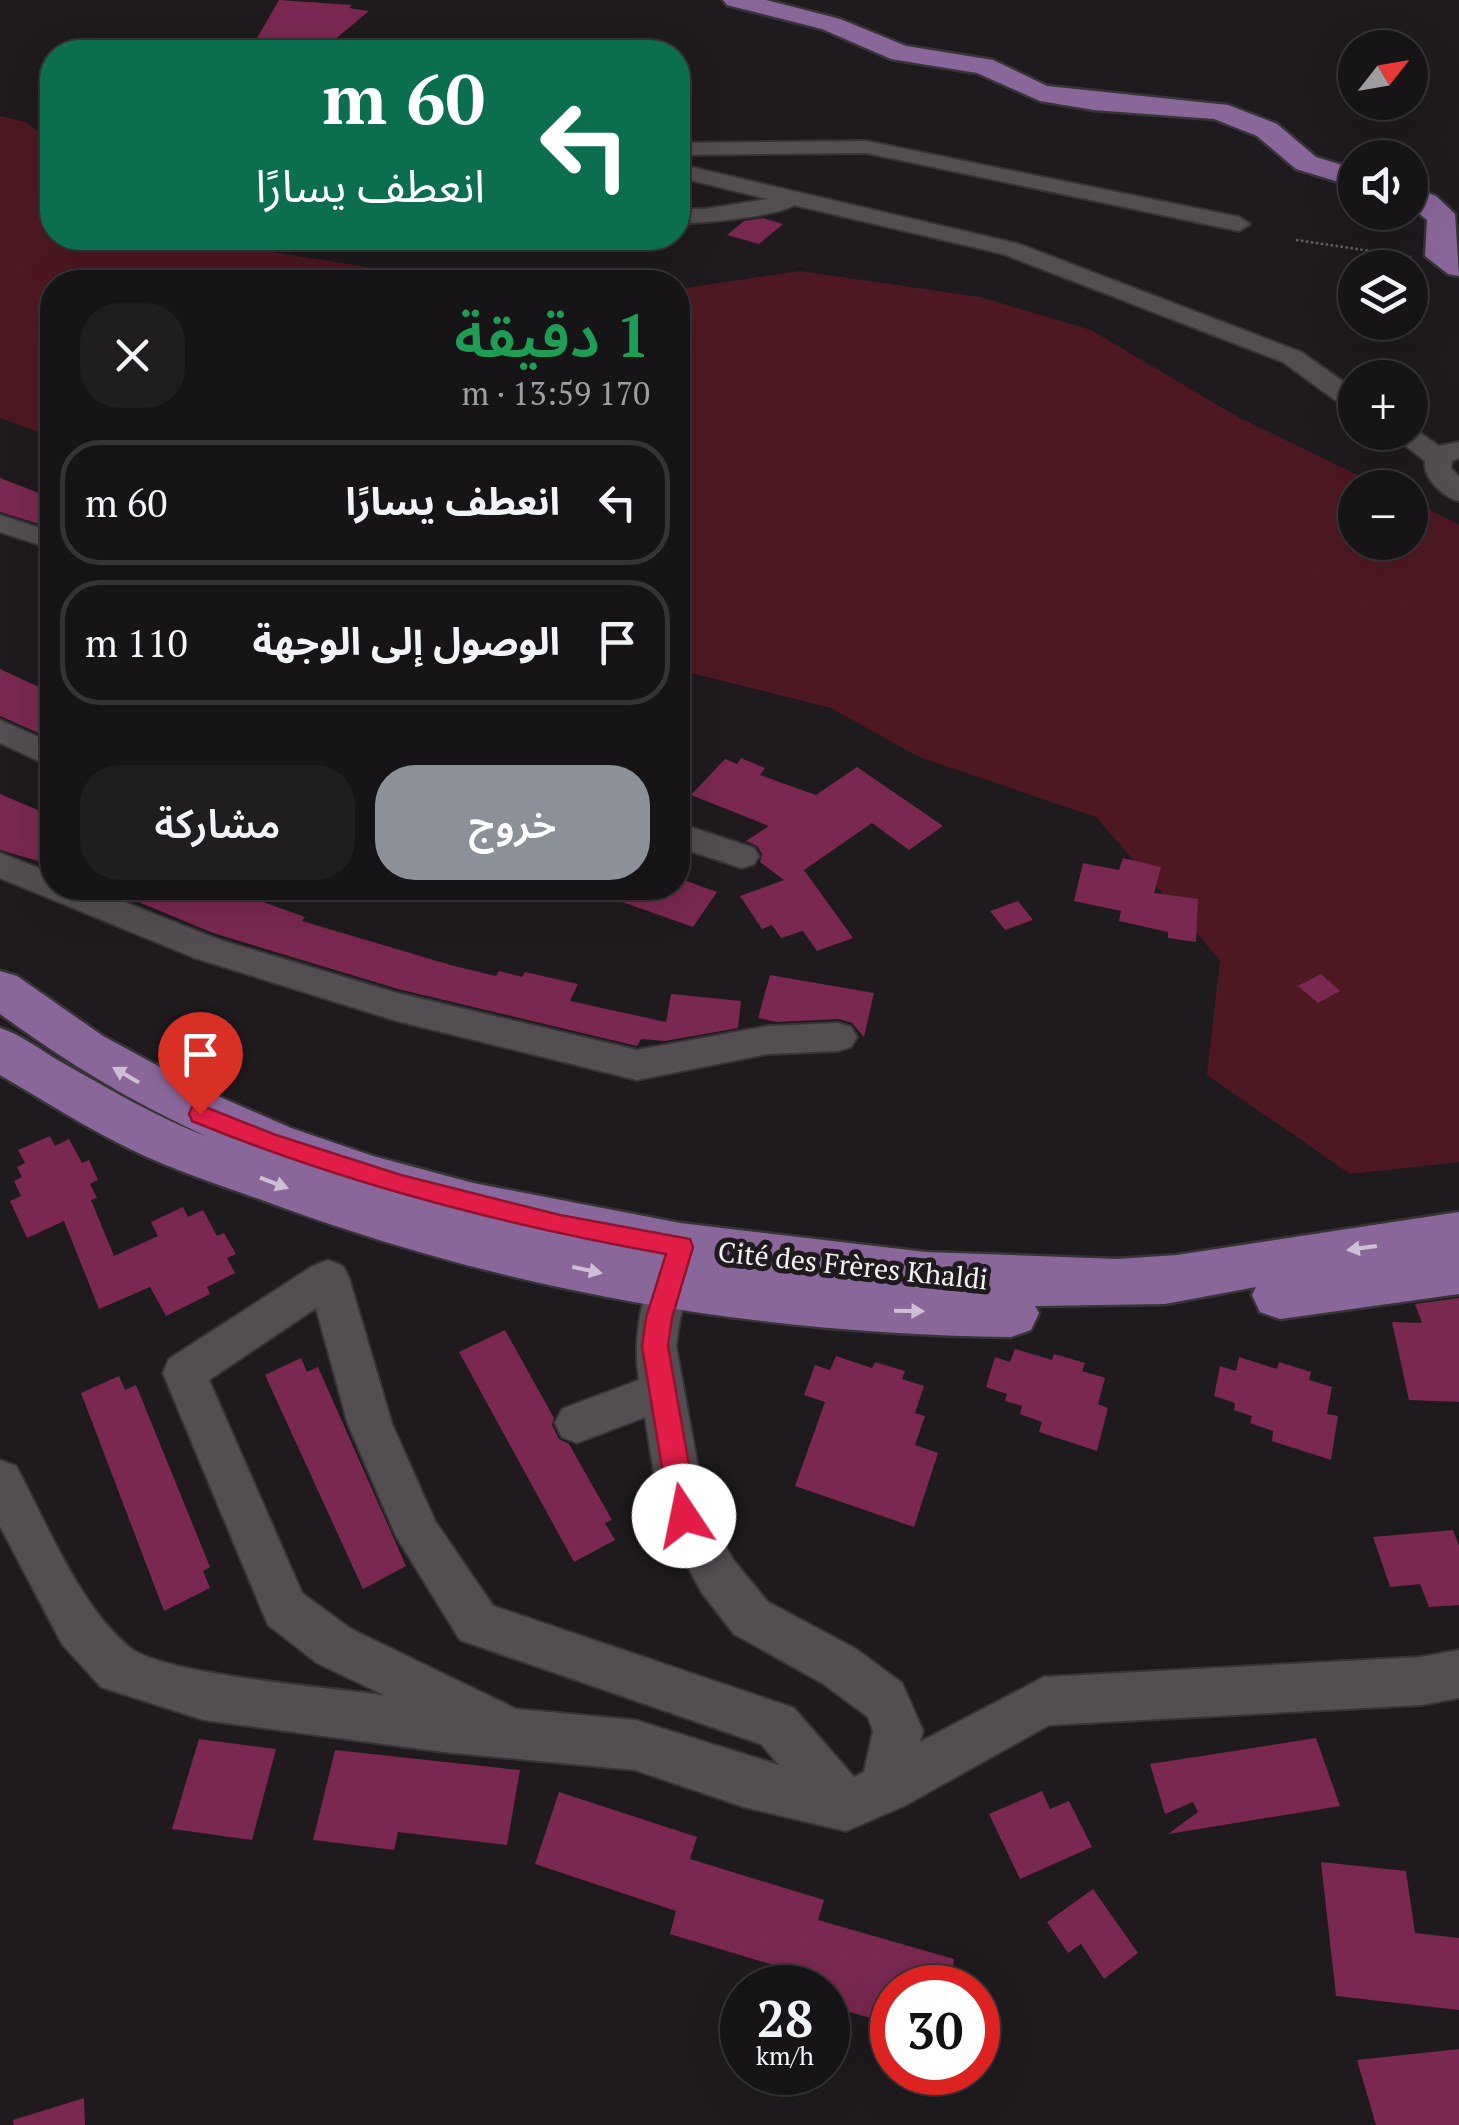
<!DOCTYPE html>
<html lang="ar">
<meta charset="utf-8">
<style>
:root{--surface:#161416;--page:#1f1d1f;--text:#f1f3f6;--muted:#9e9ea1;--line:#353335;--accent:#8c9099}
body{margin:0;font-family:"PT Serif","Noto Sans Arabic",serif;background:var(--page);color:var(--text);direction:rtl;height:100vh;display:flex;flex-direction:column;font-size:38px;white-space:nowrap}
*{box-sizing:border-box;margin:0}
p{font-size:32px;color:var(--muted)}
.icon{flex:none;width:55px;height:55px;fill:none;stroke:currentColor;stroke-width:2;stroke-linecap:round;stroke-linejoin:round}
.map{position:relative;flex:1;overflow:hidden;direction:ltr}
.details{position:absolute;left:40px;top:270px;width:650px;height:630px;display:flex;flex-direction:column;background:var(--surface);border-radius:40px;box-shadow:0 10px 40px #0002,0 0 0 2px var(--line);direction:rtl}
.details>*{flex:none}
.guide{position:absolute;left:40px;top:40px;width:650px;height:210px;border-radius:40px;box-shadow:0 10px 40px #0002,0 0 0 2px var(--line);direction:rtl;background:#0b6e4f;color:#fff;overflow:hidden}
.needle{width:65px;rotate:59deg}
.tools{position:absolute;left:1338px;top:30px;display:grid;gap:20px}
.tools a{display:grid;place-items:center;width:90px;height:90px;border-radius:50%;background:var(--surface);box-shadow:0 10px 40px #0002,0 0 0 2px var(--line);font-size:50px}
.speed{position:absolute;left:720px;top:1965px;display:flex;gap:20px;font-size:50px;font-weight:700;text-align:center}
.speed>*{display:grid;place-content:center;width:130px;height:130px;border-radius:50%;background:var(--surface);box-shadow:0 10px 40px #0002,0 0 0 2px var(--line);line-height:1}
.speed small{font-size:25px;font-weight:400}
.speed .limit{border:15px solid #d22;background:#fff;color:#111}
.pin{position:absolute;display:grid;place-items:center;width:85px;height:85px;color:#fff;margin:-102px -42px;border-radius:50% 50% 50% 0;rotate:-45deg;box-shadow:0 0 10px #0007}
.pin .icon{rotate:45deg}
.me{position:absolute;width:110px;margin:-55px;rotate:349deg;stroke-linejoin:round;filter:drop-shadow(0 0 8px #0008)}
.turn{display:flex;align-items:center;gap:35px;height:210px;padding:0 40px;font-size:45px}
.turn .icon{width:130px;height:130px;stroke-width:2.5}
.turn b{display:block;font-size:70px;line-height:85px}
.round{display:grid;place-items:center;flex:none;width:105px;height:105px;border-radius:40px;background:var(--page)}
.summary{display:flex;align-items:center;justify-content:space-between;height:170px;padding:0 40px}
h1{font-size:60px;font-weight:600;line-height:75px;color:#1e9e55}
.primary-button{display:flex;gap:20px;margin-top:auto;padding:20px 40px}
.primary-button a{flex:1;height:115px;border-radius:40px;background:var(--accent);color:#fff;font-size:40px;font-weight:600;line-height:115px;text-align:center}
.primary-button a+a{background:var(--page);color:var(--text)}
ul{padding:0;list-style:none}
li{display:flex;align-items:center;gap:30px;height:125px;margin:0 20px 15px;padding:0 20px;border:5px solid var(--line);border-radius:40px}
li div{flex:1}
li b{display:block;font-size:38px}
li em{font-style:normal}
.map>svg:first-child{display:block}
</style>
<div class="map">
<svg width="1459" height="2125" viewBox="0 0 1459 2125">
<rect width="100%" height="100%" fill="#1e1a1d"/>
<path fill="#4e1822" d="M0 116 26 122 52 143V238H241L272 252 462 282H52V437L0 418Z
M800 271 980 297 1091 330 1236 416 1383 487 1355 488V542H1410V499L1459 525V1162L1350 1174 1207 1075 1220 960 1096 817 919 757 831 708 678 670V289Z"/>
<path fill="#7a2851" d="M279 0 352 5 349 8 369 11 320 52H249Z
M763 218 783 224 759 244 727 235 744 221Z
M0 478 52 498V528L0 512Z
M0 669 52 693V739L0 716Z
M741 758 765 768 760 775 816 795 857 767 943 826 909 850 872 823 804 870 853 938 817 951 803 931 781 938 772 925 762 929 740 896 784 880 760 862 762 854 757 846 746 841 769 826 691 795 725 759 737 764Z
M0 794 52 816V865L0 850Z
M1123 858 1161 867 1154 893 1198 899 1196 942 1168 938V932L1119 921 1121 911 1074 901 1083 863 1119 870Z
M678 878 717 892 693 927 591 891 592 888H678Z
M105 888H224L305 917 302 921 454 966 496 976 499 971 522 977 525 972 578 984 570 1001 666 1022 671 994 741 1001 738 1028 665 1041 641 1039 637 1046 398 989 213 933Z
M1018 901 1033 920 1005 930 990 911Z
M1321 974 1340 991 1318 1003 1298 986Z
M770 975 874 993 864 1037 852 1023 839 1019 777 1022 758 1018Z
M50 1136 55 1146 69 1139 82 1163 89 1160 98 1180 90 1184 97 1198 91 1200 114 1256 158 1236 151 1222 183 1207 188 1217 203 1210 217 1236 224 1233 236 1254 227 1258 235 1273 207 1287 210 1294 166 1316 150 1287 99 1309 64 1221 27 1238 10 1201 21 1196 14 1181 22 1177 17 1167 25 1163 18 1150Z
M1459 1298V1402L1409 1400 1392 1322 1422 1323 1415 1304Z
M505 1330 554 1418 552 1425 559 1439 569 1444 612 1520 605 1523 615 1540 574 1562 459 1352Z
M1015 1349 1052 1360 1054 1354 1085 1363 1082 1371 1105 1378 1098 1404 1108 1408 1097 1451 1039 1432 1042 1422 1020 1414 1022 1406 1005 1401 1007 1394 986 1387 995 1357 1010 1362Z
M836 1356 872 1368 875 1362 905 1371 902 1379 924 1386 915 1413 925 1416 915 1445 938 1453 914 1527 795 1486 825 1402 804 1395 815 1365 830 1370Z
M1239 1357 1277 1369 1279 1362 1311 1372 1309 1380 1332 1387 1327 1414 1338 1416 1331 1460 1272 1441 1273 1431 1250 1423 1252 1416 1234 1410 1235 1403 1214 1396 1220 1366 1236 1371Z
M301 1358 307 1372 318 1367 406 1566 363 1589 265 1375Z
M119 1376 125 1390 136 1385 210 1567 203 1571 210 1588 164 1611 81 1393Z
M1453 1530 1459 1546V1605L1429 1607 1420 1584 1390 1587 1373 1537Z
M1316 1738 1340 1806 1168 1834 1198 1812 1193 1802 1165 1814 1150 1764Z
M199 1739 276 1749 252 1840 172 1829Z
M335 1750 520 1770 507 1845 398 1832 394 1850 313 1840Z
M1042 1791 1050 1809 1069 1801 1092 1847 1020 1879 989 1814Z
M559 1792 697 1837 690 1859 824 1900 818 1920 954 1959 950 1988H892V2024L828 2006V1988H805L807 1975 670 1934 676 1911 535 1864Z
M1321 1862 1406 1871 1415 1933 1459 1938V2010L1336 1996Z
M1093 1889 1138 1953 1104 1979 1081 1944 1068 1953 1047 1922Z
M1459 2049V2125H1376L1357 2060Z
M84 2098 85 2125H14L13 2120Z"/>
<g fill="none" stroke-linecap="round" stroke-linejoin="round">
<defs>
<path id="minor" d="M866 141 1239 217 1250 224 1239 231 866 153 678 155V143Z
M678 164 1019 244 1301 352 1355 390V410L1346 408 1283 362 1003 254 794 205C779 216 699 224 678 223V209H705L767 199 678 177Z
M1410 426 1439 446 1459 442V458L1452 461 1451 468 1459 477V501C1444 498 1422 477 1425 461L1388 432H1410Z
M0 515 52 532V549L0 532Z
M0 720 52 743V767L0 743Z
M678 823 754 848 759 856 754 864 742 868 678 847Z
M0 853 52 873V888H89L220 940 397 993 637 1050 768 1026 838 1023 851 1027 857 1037 851 1047 838 1051 768 1054 637 1080 397 1021 195 958 0 878Z
M678 1240 692 1245 698 1257 680 1318 676 1346 706 1512 734 1561 768 1602 856 1649 902 1683 923 1731 920 1742 1044 1677 1421 1657 1459 1650V1698L1421 1705 1049 1725 904 1806 846 1831 744 1807 635 1770 444 1752 204 1720 101 1687 62 1644 0 1526V1460L16 1466C47 1524 79 1605 129 1647 162 1675 334 1688 384 1695L317 1663 268 1625 163 1373 169 1359 313 1266 328 1260 343 1266 349 1278 392 1424 435 1521 493 1606 794 1708 854 1777 864 1772 873 1731 868 1717 822 1683 734 1634 702 1593 661 1517 645 1417 577 1443 562 1437 555 1423 562 1409 639 1380C632 1333 643 1288 664 1245ZM316 1308 348 1424 396 1536 460 1640 761 1744 779 1765 635 1720 516 1709 351 1629 302 1593 209 1380Z"/>
<path id="major" d="M723 0H766L840 19 906 46 993 60 1047 86 1228 105 1277 124 1316 157 1355 169V187L1296 169 1257 136 1214 119 1094 110 1040 101 977 73 891 59 822 29 727 5Z
M1410 186 1436 196 1455 214 1459 276 1448 274 1425 256 1427 220 1410 206Z
M0 971 17 976 103 1036 195 1086 291 1128 373 1156 473 1183 680 1223 926 1252 1117 1259 1177 1255 1459 1212V1294L1280 1319 1260 1312 1252 1295 1256 1287 1165 1304 1035 1306 1039 1313 1031 1330 1011 1337C760 1334 518 1293 281 1207 232 1189 180 1173 132 1150 87 1128 44 1101 0 1075V1028C22 1035 40 1050 61 1062 109 1089 156 1117 208 1137 133 1103 66 1062 0 1014Z"/>
</defs>
<use href="#minor" stroke="#373437" stroke-width="4"/>
<use href="#major" stroke="#373437" stroke-width="5"/>
<path stroke="#636063" stroke-width="2.5" stroke-dasharray="2.5 2.5" stroke-linecap="butt" d="M1296 240 1411 257"/>
<use href="#minor" fill="#534e52" fill-rule="evenodd"/>
<use href="#major" fill="#8a679a" fill-rule="evenodd"/>
</g>
<defs><path id="oneway-solid" d="M-6-.8H1V-3.2L6.5 0L1 3.2V.8H-6Z" transform="scale(2.5)"/></defs>
<g fill="#cec0d4">
<use href="#oneway-solid" transform="translate(126 1075) rotate(-150)"/>
<use href="#oneway-solid" transform="translate(274 1183) rotate(21)"/>
<use href="#oneway-solid" transform="translate(1362 1248) rotate(172)"/>
<use href="#oneway-solid" transform="translate(587 1270) rotate(12)"/>
<use href="#oneway-solid" transform="translate(909 1311) rotate(1)"/>
</g>
<path fill="#e11d48" stroke="#92132f" stroke-width="2.5" d="M200 1105 276 1135 401 1175 560 1215 690 1239 693 1247 672 1318 668 1346 698 1516 694 1526 684 1529 675 1526 670 1516 642 1346 646 1318 666 1254C504 1225 345 1184 192 1121L189 1114 192 1107Z"/>
<g text-anchor="middle" dominant-baseline="central" stroke-width="10" stroke-linejoin="round" paint-order="stroke">
<g font-size="28" fill="#f3f0f3" stroke="#1e1a1d">
<text transform="translate(853 1265) rotate(6)">Cité des Frères Khaldi</text>
</g>
</g>
</svg>
<div class="tools">
<a><svg class="needle" viewBox="-14 -14 28 28"><path d="M0-13l5 13h-10z" fill="#e53935"/><path d="M0 13l5-13h-10z" fill="#9e9ea1"/></svg></a>
<a><svg class="icon" aria-label="sound" viewBox="0 0 24 24"><path d="M4 9h4l5-4v14l-5-4H4zM17 9q2 3 0 6"/></svg></a>
<a><svg class="icon" aria-label="layers" viewBox="0 0 24 24"><path d="M12 4l9 5-9 5-9-5zM3 14l9 5 9-5"/></svg></a>
<a>+</a>
<a>−</a>
</div>
<div class="speed"><div>28<small>km/h</small></div><div class="limit">30</div></div>
<div class="pin" style="left:200px;top:1114px;background:#d93025"><svg class="icon" aria-label="arrive" viewBox="0 0 24 24"><path d="M6 21V4h12l-3 4 3 4H6"/></svg></div>
<svg class="me" style="left:684px;top:1516px" viewBox="-20 -20 40 40"><circle r="19" fill="#fff"/><path d="M0-13L10 11 0 6-10 11z" fill="#e11d48"/></svg>
<div class="guide">
<div class="turn"><svg class="icon" aria-label="left" viewBox="0 0 24 24"><path d="M17 20v-9H6M10 6l-5 5 5 5"/></svg><div><b>60 m</b>انعطف يسارًا</div></div>
</div>
<section class="details">
<div class="summary"><div><h1>1 دقيقة</h1><p>170 m · 13:59</p></div><a class="round"><svg class="icon" aria-label="close" viewBox="0 0 24 24"><path d="M6 6l12 12M18 6L6 18"/></svg></a></div>
<ul>
<li><svg class="icon" aria-label="left" viewBox="0 0 24 24"><path d="M17 20v-9H6M10 6l-5 5 5 5"/></svg><div><b>انعطف يسارًا</b></div><em>60 m</em></li>
<li><svg class="icon" aria-label="arrive" viewBox="0 0 24 24"><path d="M6 21V4h12l-3 4 3 4H6"/></svg><div><b>الوصول إلى الوجهة</b></div><em>110 m</em></li>
</ul>
<div class="primary-button"><a>خروج</a><a>مشاركة</a></div>
</section>
</div>
